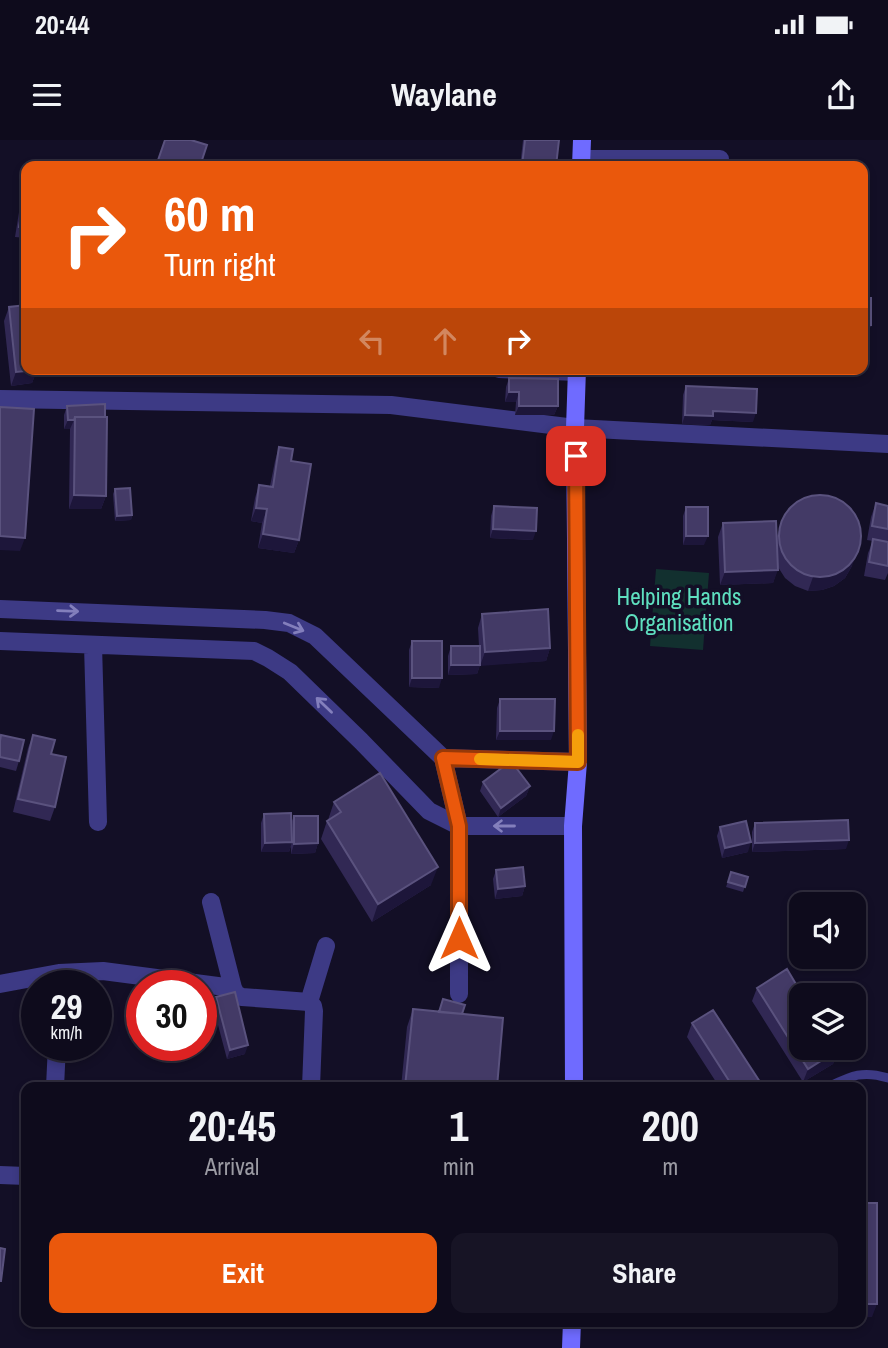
<!DOCTYPE html>
<style>
:root{--surface:#0e0b1c;--page:#171425;--text:#f1f3f6;--muted:#9b9ba3;--line:#2e2b3b;--accent:#ea580c}
body{margin:0;font-family:"Archivo Narrow",sans-serif;background:var(--page);color:var(--text);height:100vh;display:flex;flex-direction:column;font-size:26px;white-space:nowrap}
*{box-sizing:border-box;margin:0}
p{font-size:23px;color:var(--muted)}
.icon{flex:none;width:38px;height:38px;fill:none;stroke:currentColor;stroke-width:2;stroke-linecap:round;stroke-linejoin:round}
.map{position:relative;flex:1;overflow:hidden}
.details{position:absolute;left:21px;top:942px;width:845px;height:245px;display:flex;flex-direction:column;background:var(--surface);border-radius:14px;box-shadow:0 4px 10px #0003,0 0 0 2px var(--line)}
.details>*{flex:none}
.banner{position:absolute;left:21px;top:21px;width:847px;height:214px;border-radius:14px;box-shadow:0 4px 10px #0003,0 0 0 2px var(--line);background:#ea580c;color:#fff;overflow:hidden}
.fabs{position:absolute;left:789px;top:752px;display:grid;gap:14px}
.fabs a{display:grid;place-items:center;width:77px;height:77px;border-radius:14px;background:var(--surface);box-shadow:0 4px 10px #0003,0 0 0 2px var(--line);font-size:35px}
.speed{position:absolute;left:21px;top:830px;display:flex;gap:14px;font-size:35px;font-weight:700;text-align:center}
.speed>*{display:grid;place-content:center;width:91px;height:91px;border-radius:50%;background:var(--surface);box-shadow:0 4px 10px #0003,0 0 0 2px var(--line);line-height:1}
.speed small{font-size:18px;font-weight:400}
.speed .limit{border:10px solid #d22;background:#fff;color:#111}
.pin{position:absolute;display:grid;place-items:center;width:60px;height:60px;color:#fff;margin:-30px;border-radius:14px;box-shadow:0 4px 10px #0006}
.me{position:absolute;width:77px;margin:-38px;rotate:0deg;stroke-linejoin:round;filter:drop-shadow(0 0 5px #0008)}
.turn{display:flex;align-items:center;gap:24px;height:147px;padding:0 28px;font-size:32px}
.turn .icon{width:91px;height:91px;stroke-width:2.5}
.turn b{display:block;font-size:49px;line-height:60px}
.lanes{display:flex;align-items:center;height:66px;padding:0 28px;background:#0003;justify-content:center;gap:35px;direction:ltr}
.lanes .off{opacity:.35}
.eta{display:flex;justify-content:space-evenly;align-items:center;height:119px;text-align:center}
.eta b{font-size:42px;font-weight:700;line-height:49px}
.action{display:flex;gap:14px;margin-top:auto;padding:14px 28px}
.action a{flex:1;height:80px;border-radius:14px;background:var(--accent);color:#fff;font-size:28px;font-weight:700;line-height:80px;text-align:center}
.action a+a{background:var(--page);color:var(--text)}
.status{display:flex;justify-content:space-between;align-items:center;height:49px;padding:0 35px;background:var(--surface);direction:ltr}
.status svg{height:19px;fill:currentColor}
header{display:flex;justify-content:space-between;align-items:center;height:91px;padding:0 28px;background:var(--surface);font-size:32px;font-weight:700}
.map>svg:first-child{display:block}
</style>
<div class="status"><b>20:44</b><svg viewBox="0 0 49 12"><path d="M0 12V9h3v3zM5 12V6h3v6zM10 12V3h3v9zM15 12V0h3v12zM26 1h20v11H26zM47 4h2v5h-2z"/></svg></div>
<header><svg class="icon" aria-label="menu" viewBox="0 0 24 24"><path d="M4 6h16M4 12h16M4 18h16"/></svg>Waylane<svg class="icon" aria-label="share" viewBox="0 0 24 24"><path d="M12 15V3M7 8l5-5 5 5M5 13v7h14v-7"/></svg></header>
<div class="map">
<svg width="888" height="1208" viewBox="0 0 888 1208">
<rect width="100%" height="100%" fill="#130f26"/>
<path fill="#12302f" d="M656 429 709 433 703 510 650 506Z"/>
<g fill="none" stroke-linecap="round" stroke-linejoin="round">
<path stroke="#3d3a85" stroke-width="9" d="M828 947C851 936 862 930 888 938"/>
<path stroke="#3d3a85" stroke-width="18" d="M582 19H720
M499 229 577 232
M0 259 391 265 575 288 888 304
M0 469 265 480 289 483 315 496 443 618 578 622
M0 501 254 511 268 518 290 532 361 601 429 671 459 686H573
M93 505 98 682
M443 618 459 686V854
M211 762 233 848 236 854 242 857 309 862 313 866 314 871 311 947
M0 844 59 833
M59 845V833L103 831 233 848
M309 862 326 806
M55 947 57 905
M0 1035 26 1036"/>
<path stroke="#6f6bff" stroke-width="18" d="M581 26 582 0
M574 947 573 686 578 622 575 288 577 229
M571 1208 572 1181"/>
</g>
<path fill="#312854" d="M523 0H559L556 26H520Z
M24 57H26V98L15 97 20 66Z
M9 167 37 230 32 243 11 246 4 181Z
M509 238 558 266 554 275H515L516 262H505L506 247Z
M686 246 753 282 712 280 710 285 682 284 683 255Z
M105 264 106 356 101 369H69L70 289H64V275L67 266Z
M279 307 291 321 299 400 294 413 258 408 262 383 251 381 255 358 259 345 270 346 275 321Z
M115 349 132 375 131 380 115 381 113 354Z
M876 363 888 366V433L885 440 864 436 868 413 873 401 867 400 871 377Z
M494 366 533 400 490 398 491 376Z
M686 367 704 405H683V376Z
M723 383 777 396 780 387 852 426 845 438 834 446 822 450 808 451 795 446 785 438 778 427 773 443 720 445 718 397Z
M482 474 550 508 546 521 480 525 477 534 448 535V516L451 506H479L478 488Z
M412 501 439 548 409 547V510Z
M500 559 551 600H496L497 568Z
M33 595 51 614 55 667 50 681 13 672 28 608Z
M0 599 19 621 16 631 0 627Z
M483 642 530 646 526 656 498 677 480 651Z
M334 662 431 745 372 782 321 699 327 681 328 680Z
M264 674 291 683 294 676 318 703 315 713 291 714V706L289 712H261V683Z
M755 683 846 709 752 712V692Z
M720 687 748 712 722 718 717 696Z
M496 730 525 746 522 756 495 759 493 739Z
M731 732 748 737 743 752 726 747Z
M757 848 838 910 833 924 803 942 752 861Z
M216 857 245 914 227 919 213 866Z
M413 869 462 874 497 947H401L407 887Z
M692 883 761 947H715L718 945 687 897Z"/>
<path fill="#1d163a" d="M871 185 868 195H863V186Z
M526 229H563L560 236H523Z
M37 230 32 243 11 246 16 232Z
M509 252H519L516 262H505Z
M519 266H558L554 275H515Z
M713 271 756 273 753 282 712 280 710 285 682 284 685 275Z
M68 280H74L70 289H64Z
M74 355 106 356 101 369H69Z
M256 368 267 369 262 383 251 381Z
M132 375 131 380 115 381 117 376Z
M493 389 536 391 533 400 490 398Z
M263 394 299 400 294 413 258 408Z
M0 396 25 398 20 411 0 410Z
M686 396H708L704 405H683Z
M857 413 852 426 845 438 834 446 822 450 808 451 813 437Z
M778 430 773 443 720 445 725 432Z
M550 508 546 521 480 526 485 512Z
M451 525H480L477 534 448 535Z
M412 538H442L439 548 409 547Z
M500 591H554L551 600H496Z
M530 646 526 656 498 677 501 668Z
M849 700 846 709 752 712 755 703Z
M292 702 289 712H261L265 703Z
M751 702 748 712 722 718 725 708Z
M318 703 315 713 291 714 294 704Z
M438 727 431 745 372 782 378 764Z
M525 746 522 756 495 759 498 749Z
M248 905 245 914 227 919 230 910Z
M838 910 833 924 803 942 808 929Z
M861 1164H877L872 1177H861Z
M30 1181H61L60 1184 29 1185Z
M433 1181H469L466 1189 432 1185Z"/>
<path fill="#433a66" stroke="#5a527e" stroke-width="2" d="M165 0H191L207 5 200 26H156Z
M525 0H559L556 26H522Z
M24 57H26V89L19 87Z
M863 158H871V185L863 186Z
M26 165V229L37 230 16 232 9 167Z
M509 238 558 239V266H519V252H509Z
M686 246 757 249 756 273 713 271V276L685 275Z
M105 264V277H75L74 280H68L67 266Z
M0 267 34 269 25 398 0 396Z
M75 277H107L106 356 74 355Z
M279 307 293 309 291 321 311 324 299 400 263 394 267 369 256 368 259 345 273 347Z
M130 348 132 375 117 376 115 349Z
M779 396a41 41 0 1 1 82 0a41 41 0 1 1-82 0Z
M876 363 888 366V389L872 386Z
M494 366 537 368 536 391 493 389Z
M686 367H708V396H686Z
M776 381 778 430 725 432 723 383Z
M873 399 888 402V426L869 422Z
M548 469 550 508 485 512 482 474Z
M412 501H442V538H412Z
M451 506H480V525H451Z
M500 559H555L554 591H500Z
M1 595 24 600 19 621 0 617V601Z
M33 595 55 600 51 614 66 617 55 667 18 659Z
M511 621 530 646 501 668 483 642Z
M380 633 438 727 378 764 327 681 341 672 334 662Z
M291 673 292 702 265 703 264 674Z
M294 676H318V703L294 704Z
M848 680 849 700 755 703V683Z
M746 681 751 702 725 708 720 687Z
M523 727 525 746 498 749 496 730Z
M731 732 748 737 745 747 728 742Z
M787 829 803 856H802V908H836L838 910 808 929 757 848Z
M235 852 248 905 230 910 216 857Z
M443 859 465 865 462 874 439 872Z
M413 869 503 878 497 947H405Z
M713 870 762 945 759 947H733L692 883Z
M722 942 725 947H715Z
M861 1063H877V1164H861Z
M0 1108 5 1109 1 1141H0Z"/>
<defs><path id="oneway-shaft" d="M-6 0H5M1.5-3L5.5 0L1.5 3" fill="none" stroke-width="1.6" stroke-linecap="round" stroke-linejoin="round" transform="scale(1.75)"/></defs>
<g stroke="#837fbc">
<use href="#oneway-shaft" transform="translate(68 471) rotate(2)"/>
<use href="#oneway-shaft" transform="translate(294 487) rotate(22)"/>
<use href="#oneway-shaft" transform="translate(324 565) rotate(-136)"/>
<use href="#oneway-shaft" transform="translate(504 686) rotate(180)"/>
</g>
<g fill="none" stroke-linecap="round" stroke-linejoin="round">
<defs>
<path id="route" d="M459 798V686L443 618 578 622 576 316"/>
</defs>
<use href="#route" stroke="#983908" stroke-width="18"/>
<use href="#route" stroke="#ea580c" stroke-width="12"/>
<path stroke="#f59e0b" stroke-width="12" d="M480 619 578 622V595"/>
</g>
<g text-anchor="middle" dominant-baseline="central" stroke-width="7" stroke-linejoin="round" paint-order="stroke">
<g font-size="23" fill="#5fe0c0" stroke="#130f26">
<text x="679" y="456">Helping Hands<tspan x="679" dy="26">Organisation</tspan></text>
</g>
</g>
</svg>
<div class="fabs">
<a><svg class="icon" aria-label="sound" viewBox="0 0 24 24"><path d="M4 9h4l5-4v14l-5-4H4zM17 9q2 3 0 6"/></svg></a>
<a><svg class="icon" aria-label="layers" viewBox="0 0 24 24"><path d="M12 4l9 5-9 5-9-5zM3 14l9 5 9-5"/></svg></a>
</div>
<div class="speed"><div>29<small>km/h</small></div><div class="limit">30</div></div>
<div class="pin" style="left:576px;top:316px;background:#d93025"><svg class="icon" aria-label="arrive" viewBox="0 0 24 24"><path d="M6 21V4h12l-3 4 3 4H6"/></svg></div>
<svg class="me" style="left:459px;top:798px" viewBox="-20 -20 40 40"><path d="M0-17L14 15 0 8-14 15z" fill="#ea580c" stroke="#fff" stroke-width="4"/></svg>
<div class="banner">
<div class="turn"><svg class="icon" aria-label="right" viewBox="0 0 24 24"><path d="M7 20v-9h11M14 6l5 5-5 5"/></svg><div><b>60 m</b>Turn right</div></div>
<div class="lanes"><svg class="icon off" aria-label="left" viewBox="0 0 24 24"><path d="M17 20v-9H6M10 6l-5 5 5 5"/></svg><svg class="icon off" aria-label="ahead" viewBox="0 0 24 24"><path d="M12 20V5M6 11l6-6 6 6"/></svg><svg class="icon" aria-label="right" viewBox="0 0 24 24"><path d="M7 20v-9h11M14 6l5 5-5 5"/></svg></div>
</div>
<section class="details">
<div class="eta">
<div><b>20:45</b><p>Arrival</p></div>
<div><b>1</b><p>min</p></div>
<div><b>200</b><p>m</p></div>
</div>
<div class="action"><a>Exit</a><a>Share</a></div>
</section>
</div>
